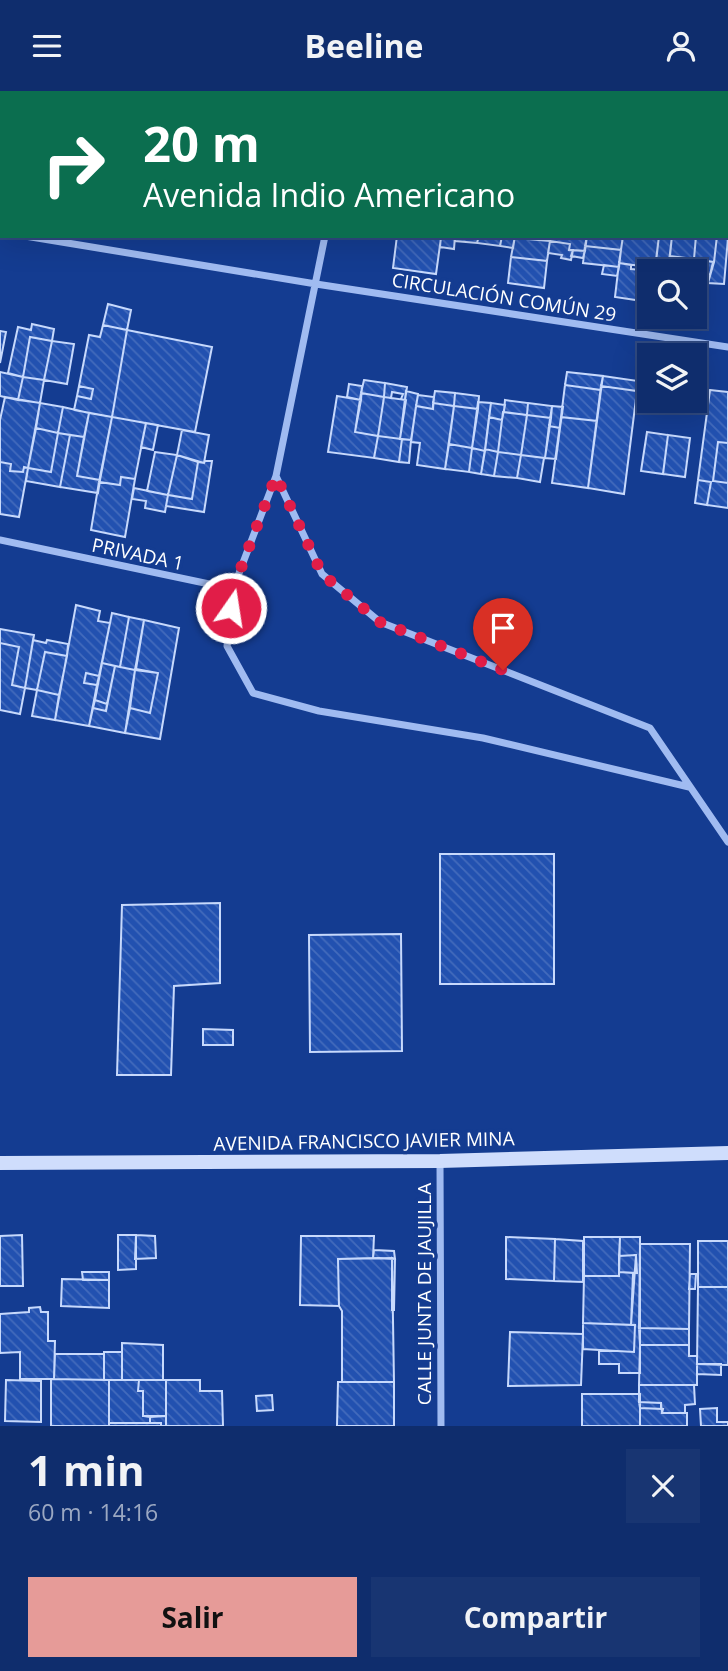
<!DOCTYPE html>
<html lang="es">
<meta charset="utf-8">
<style>
:root{--surface:#0f2d6d;--page:#183572;--text:#f1f3f6;--muted:#9ba8c2;--line:#2f4980;--accent:#e69b98}
body{margin:0;font-family:"Open Sans",sans-serif;background:var(--page);color:var(--text);height:100vh;display:flex;flex-direction:column;font-size:26px;white-space:nowrap}
*{box-sizing:border-box;margin:0}
p{font-size:23px;color:var(--muted)}
.icon{flex:none;width:38px;height:38px;fill:none;stroke:currentColor;stroke-width:2;stroke-linecap:round;stroke-linejoin:round}
.map{position:relative;height:1335px;overflow:hidden}
.side{display:flex;flex-direction:column;background:var(--surface);flex:1}
.side>*{flex:none}
.guide{position:absolute;left:0px;top:0px;width:728px;height:147px;box-shadow:0 7px 28px #0002,0 0 0 2px var(--line);background:#0b6e4f;color:#fff;overflow:hidden}
.buttons{position:absolute;left:637px;top:168px;display:grid;gap:14px}
.buttons a{display:grid;place-items:center;width:70px;height:70px;border-radius:0px;background:var(--surface);box-shadow:0 7px 28px #0002,0 0 0 2px var(--line);font-size:35px}
.pin{position:absolute;display:grid;place-items:center;width:60px;height:60px;color:#fff;margin:-72px -30px;border-radius:50% 50% 50% 0;rotate:-45deg;box-shadow:0 0 7px #0007}
.pin .icon{rotate:45deg}
.me{position:absolute;width:77px;margin:-38px;rotate:13deg;stroke-linejoin:round;filter:drop-shadow(0 0 5px #0008)}
.turn{display:flex;align-items:center;gap:24px;height:147px;padding:0 28px;font-size:32px}
.turn .icon{width:91px;height:91px;stroke-width:2.5}
.turn b{display:block;font-size:49px;line-height:60px}
.round{display:grid;place-items:center;flex:none;width:74px;height:74px;border-radius:0px;background:var(--page)}
.headline{display:flex;align-items:center;justify-content:space-between;height:119px;padding:0 28px}
h1{font-size:42px;font-weight:700;line-height:52px}
.cta{display:flex;gap:14px;margin-top:auto;padding:14px 28px}
.cta a{flex:1;height:80px;border-radius:0px;background:var(--accent);color:#111;font-size:28px;font-weight:700;line-height:80px;text-align:center}
.cta a+a{background:var(--page);color:var(--text)}
header{display:flex;justify-content:space-between;align-items:center;height:91px;padding:0 28px;background:var(--surface);font-size:32px;font-weight:700}
.map>svg:first-child{display:block}
</style>
<header><svg class="icon" aria-label="menu" viewBox="0 0 24 24"><path d="M4 6h16M4 12h16M4 18h16"/></svg>Beeline<svg class="icon" aria-label="person" viewBox="0 0 24 24"><circle cx="12" cy="8" r="4"/><path d="M4 21q1-7 8-7t8 7"/></svg></header>
<div class="map">
<svg width="728" height="1335" viewBox="0 0 728 1335">
<defs>
<pattern id="building-back-hatch" width="6" height="6" patternUnits="userSpaceOnUse" patternTransform="scale(1.75)"><rect width="6" height="6" fill="#2251b0"/><path d="M-1 5l2 2M0 0l6 6M5-1l2 2" fill="none" stroke="#436bbc"/></pattern>
</defs>
<rect width="100%" height="100%" fill="#143c91"/>
<path fill="url(#building-back-hatch)" stroke="#c7d9fc" stroke-width="2" d="M0 0H27L2 2V104Z
M726 42 728 43V107H726Z
M397 145 441 147 436 183 393 177Z
M441 145H455L454 158 440 156Z
M455 145H479L477 152 455 150Z
M479 145H502L500 155 477 152Z
M502 145H515L513 157 500 155Z
M515 145H529L528 148 550 150 547 170 511 166Z
M529 145H551L550 150 528 148Z
M551 145H587L585 160 569 159 570 153 550 150Z
M587 145H623L621 159 585 155Z
M623 145H659L655 177 619 172Z
M659 145H672L668 179 670 180H655Z
M672 145H696L694 168 670 165Z
M696 145H717L714 171 694 168Z
M717 145 728 147 724 193 708 192 714 171Z
M550 150 570 153 569 159H573L571 169 561 167 562 164 548 162Z
M585 155 621 159 619 176 583 172Z
M573 159 585 160 583 167 571 165Z
M670 165 694 168 692 180 668 179Z
M511 166 547 170 544 197 508 192Z
M694 168 713 171 710 184 692 180Z
M619 172 631 174V178L640 179V175L655 177V180H649V211L615 206Z
M604 174 619 176 617 185 602 183Z
M108 213 131 219 127 239 103 234Z
M32 233 54 238 52 250 30 246 23 286 8 282 18 236 31 239Z
M103 234 127 239 112 326 74 319 77 305 91 308 93 298 79 295 89 244 100 246Z
M127 239 212 256 195 341 112 326Z
M0 240 6 241 0 272Z
M30 246 52 250 44 289 23 286Z
M52 250 74 253 67 293 44 289Z
M0 281 23 286 18 309 0 305Z
M567 281 603 285 601 299 565 294Z
M603 285 638 290 637 300 601 295Z
M23 286 44 289 40 312 18 309Z
M364 289 385 292 384 306 361 302Z
M385 292 407 296 405 309 401 308 403 303 392 301 391 307 384 306Z
M349 293 362 295 361 309 347 306Z
M565 294 601 299 597 330 561 326Z
M79 295 93 298 91 308 77 305Z
M601 295 637 300 624 403 588 397Z
M710 299 728 301V352L718 351 713 390 728 392V417L707 414 711 391 698 389Z
M406 300 418 303 411 349 400 348Z
M435 300 455 302 454 315 433 312Z
M361 302 384 306 378 345 355 341Z
M455 302 479 305 478 318 454 315Z
M418 304 434 306 433 318 416 315Z
M337 305 361 309 355 341 378 345 374 367 328 361Z
M5 306 40 312 28 377 24 376 23 381 10 380 11 373 0 371V329Z
M384 306 406 309 400 348 378 345Z
M505 309 528 312 527 324 504 321Z
M478 311 491 312 485 360 472 357Z
M40 312 63 316 58 342 36 337Z
M433 312 454 315 445 378 417 374 420 352 411 351 416 315 433 318Z
M491 312 505 314 502 329 489 326Z
M528 312 552 315 551 327 527 324Z
M454 315 478 318 472 357 449 353Z
M552 315 563 316 560 337 549 335Z
M63 316 89 322 84 346 58 342Z
M503 321 527 324 521 364 498 361Z
M89 322 112 326 100 389 77 385Z
M527 324 551 327 545 367 521 364Z
M112 326 146 332 135 388 121 386 120 394 99 391Z
M489 326 502 329 498 361 485 358Z
M561 326 597 330 588 397 552 392Z
M146 332 158 334 153 359 141 356Z
M549 335 560 337 556 368 545 367Z
M36 337 58 342 51 381 28 377Z
M182 339 209 344 204 372 177 364Z
M647 341 668 344 663 383 641 380Z
M58 342 70 344 60 396 26 390 28 377 51 381Z
M70 344 84 346 77 385 100 389 98 402 60 396Z
M668 344 690 347 685 386 663 383Z
M378 345 402 348 399 371 374 367Z
M402 348 411 349 409 372 399 371Z
M718 351 728 352V392L713 390Z
M449 353 472 357 469 381 445 378Z
M472 357 485 360 481 383 469 381Z
M485 358 498 361 494 385 481 383Z
M155 361 177 364 168 404 147 400Z
M498 361 521 364 517 387 494 385Z
M177 364 198 371 192 408 168 404Z
M521 364 544 367 540 391 517 387Z
M205 370H212L204 421 166 415 168 404 192 408 198 371 204 372Z
M0 371 11 373 10 380 23 381 24 376 28 377 19 426 0 423Z
M121 386 135 388 125 446 91 439 99 391 120 394Z
M698 389 711 391 707 414 695 412Z
M134 397 168 404 165 421 145 417 146 410 132 408Z
M76 514 100 520 98 530 110 532 99 585 86 582 84 592 97 594 89 635 55 629Z
M112 522 129 526 120 576 102 572Z
M129 526 144 529 135 579 120 576Z
M144 529 179 537 160 648 125 642 130 617 150 622 158 582 136 578Z
M0 538 34 544 25 597 12 594 19 556 0 552Z
M33 549 46 552 47 549 68 553 67 565 45 561 37 599 25 597Z
M0 552 19 556 12 594 25 597 20 623 0 619Z
M45 561 67 565 59 604 37 599Z
M102 572 115 575 107 613 95 609Z
M115 575 135 579 125 642 89 635 93 617 106 620Z
M135 579 158 582 150 622 130 617Z
M86 582 99 585 97 594 84 592Z
M37 599 59 604 55 629 32 625Z
M95 609 107 613 106 620 93 617Z
M440 763H554V893H440Z
M220 812V892L174 895 171 984H117L122 814Z
M401 843 402 960 310 961 309 844Z
M203 938 233 939V954H203Z
M22 1144 23 1195H0V1145Z
M118 1144H136V1178L118 1179Z
M136 1144 155 1145 156 1167 135 1168Z
M301 1145H374L373 1167 338 1168 339 1215 300 1214Z
M506 1146 555 1148 554 1190 506 1188Z
M584 1146H620L619 1185H584Z
M620 1146H640V1282H619V1273H599V1259L634 1261 635 1234H631L636 1164 619 1165Z
M555 1148 583 1150V1191L554 1190Z
M698 1150H728V1196H698Z
M640 1153H690L689 1238 639 1237Z
M374 1159 394 1160 395 1168 373 1167Z
M636 1164 637 1182 619 1181V1165Z
M392 1167 394 1291H342V1220L339 1215 338 1168Z
M392 1167 395 1168 394 1219H392Z
M82 1181H109V1189H83Z
M619 1181 633 1182 631 1234 583 1232 584 1185H619Z
M690 1183H696L695 1198H689Z
M62 1188 109 1189V1217L61 1215Z
M698 1196H728V1274L697 1273Z
M40 1216 41 1221H48V1250H55L54 1288H20V1261L0 1262V1223L29 1221V1217Z
M583 1232 635 1234 634 1261 583 1258Z
M639 1237 689 1238V1254H640Z
M510 1241 583 1243 581 1294 508 1295Z
M122 1252 163 1254V1289H122Z
M640 1254H689V1265H697V1294H639Z
M104 1261H122V1289H104Z
M55 1263H104V1289L54 1288Z
M697 1273H721V1284L697 1283Z
M51 1288 109 1289V1335H51Z
M6 1289 41 1290V1331L5 1330Z
M109 1289H139L138 1300H143V1325L150 1326V1332H109Z
M139 1289H166V1325H143V1300H138Z
M166 1289H200V1300H222L223 1335H166Z
M338 1291H394V1335H337Z
M639 1294H694L695 1313 685 1314V1322H662L661 1312 639 1311Z
M582 1303H640V1335H582Z
M272 1304 273 1319 257 1320 256 1305Z
M639 1311 661 1312V1318L640 1317Z
M640 1317 663 1318 662 1322H687V1335H640Z
M717 1317V1331H728V1335H701L700 1318Z
M166 1325V1335H161V1332H150V1326Z
M109 1332H161V1335H109Z"/>
<g fill="none" stroke-linecap="round" stroke-linejoin="round">
<path stroke="#a0bbf1" stroke-width="7" d="M351 2 352 0
M0 141H2
M25 145 316 193 728 256
M325 145 276 385 233 498 227 555 253 602 319 620 483 647 689 696
M276 385 322 483 380 531 650 637 728 751
M0 449 233 498
M440 1070 441 1335"/>
<path stroke="#cfddfc" stroke-width="14" d="M0 1072 440 1070 728 1062"/>
</g>
<g fill="none" stroke-linecap="round" stroke-linejoin="round">
<path stroke="#e11d48" stroke-width="12" stroke-dasharray="0 21.6" d="M231 517 233 498 276 385 322 483 380 531 503 579"/>
</g>
<g text-anchor="middle" dominant-baseline="central" stroke-width="7" stroke-linejoin="round" paint-order="stroke">
<g font-size="19" fill="#fff" stroke="#143c91">
<text transform="translate(504 206) rotate(9)">CIRCULACIÓN COMÚN 29</text>
<text transform="translate(138 463) rotate(12)">PRIVADA 1</text>
<text transform="translate(364 1050) rotate(-1)">AVENIDA FRANCISCO JAVIER MINA</text>
<text transform="translate(424 1203) rotate(-90)">CALLE JUNTA DE JAUJILLA</text>
</g>
</g>
</svg>
<div class="buttons">
<a><svg class="icon" aria-label="search" viewBox="0 0 24 24"><circle cx="10" cy="10" r="6"/><path d="M15 15l6 6"/></svg></a>
<a><svg class="icon" aria-label="layers" viewBox="0 0 24 24"><path d="M12 4l9 5-9 5-9-5zM3 14l9 5 9-5"/></svg></a>
</div>
<div class="pin" style="left:503px;top:579px;background:#d93025"><svg class="icon" aria-label="arrive" viewBox="0 0 24 24"><path d="M6 21V4h12l-3 4 3 4H6"/></svg></div>
<svg class="me" style="left:231px;top:517px" viewBox="-20 -20 40 40"><circle r="17" fill="#e11d48" stroke="#fff" stroke-width="3"/><path d="M0-11L8 9 0 5-8 9z" fill="#fff"/></svg>
<div class="guide">
<div class="turn"><svg class="icon" aria-label="right" viewBox="0 0 24 24"><path d="M7 20v-9h11M14 6l5 5-5 5"/></svg><div><b>20 m</b>Avenida Indio Americano</div></div>
</div>
</div>
<section class="side">
<div class="headline"><div><h1>1 min</h1><p>60 m · 14:16</p></div><a class="round"><svg class="icon" aria-label="close" viewBox="0 0 24 24"><path d="M6 6l12 12M18 6L6 18"/></svg></a></div>
<div class="cta"><a>Salir</a><a>Compartir</a></div>
</section>
